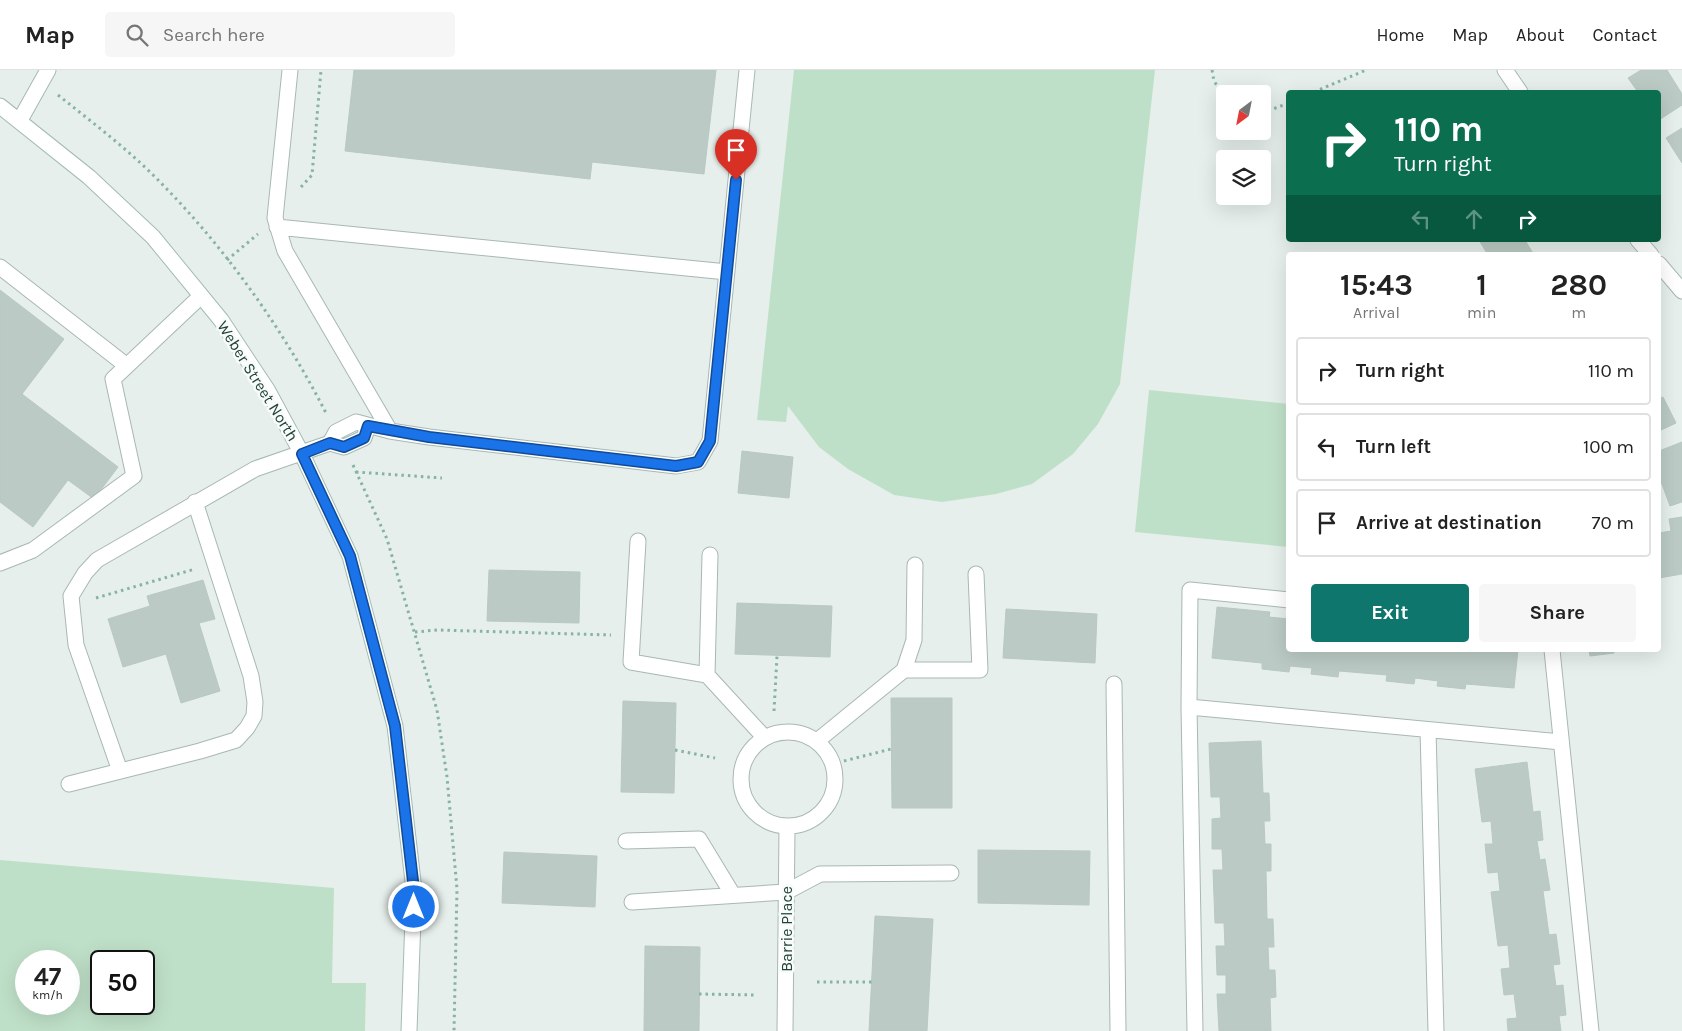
<!DOCTYPE html>
<style>
:root{--surface:#fff;--page:#f6f6f6;--text:#222;--muted:#767676;--line:#e0e0e0;--accent:#0f766e}
body{margin:0;font-family:Karla,sans-serif;background:var(--page);color:var(--text);height:100vh;display:flex;flex-direction:column;font-size:19px;white-space:nowrap}
*{box-sizing:border-box;margin:0}
p{font-size:16px;color:var(--muted)}
.icon{flex:none;width:28px;height:28px;fill:none;stroke:currentColor;stroke-width:2;stroke-linecap:round;stroke-linejoin:round}
.map{position:relative;flex:1;overflow:hidden}
.details{position:absolute;left:1286px;top:182px;width:375px;height:400px;display:flex;flex-direction:column;background:var(--surface);border-radius:5px;box-shadow:0 5px 20px #0002}
.details>*{flex:none}
.top-card{position:absolute;left:1286px;top:20px;width:375px;height:152px;border-radius:5px;box-shadow:0 5px 20px #0002;background:#0b6e4f;color:#fff;overflow:hidden}
.needle{width:32px;rotate:212deg}
.tools{position:absolute;left:1216px;top:15px;display:grid;gap:10px}
.tools a{display:grid;place-items:center;width:55px;height:55px;border-radius:5px;background:var(--surface);box-shadow:0 5px 20px #0002;font-size:25px}
.speed{position:absolute;left:15px;top:880px;display:flex;gap:10px;font-size:25px;font-weight:700;text-align:center}
.speed>*{display:grid;place-content:center;width:65px;height:65px;border-radius:50%;background:var(--surface);box-shadow:0 5px 20px #0002;line-height:1}
.speed small{font-size:12px;font-weight:400}
.speed .limit{border:2px solid #111;border-radius:8px;background:#fff;color:#111}
.pin{position:absolute;display:grid;place-items:center;width:42px;height:42px;color:#fff;margin:-51px -21px;border-radius:50% 50% 50% 0;rotate:-45deg;box-shadow:0 0 5px #0007}
.pin .icon{rotate:45deg}
.me{position:absolute;width:55px;margin:-28px;rotate:0deg;stroke-linejoin:round;filter:drop-shadow(0 0 4px #0008)}
.turn{display:flex;align-items:center;gap:18px;height:105px;padding:0 25px;font-size:22px}
.turn .icon{width:65px;height:65px;stroke-width:2.5}
.turn b{display:block;font-size:35px;line-height:42px}
.lanes{display:flex;align-items:center;height:48px;padding:0 25px;background:#0003;justify-content:center;gap:25px;direction:ltr}
.lanes .off{opacity:.35}
.eta{display:flex;justify-content:space-evenly;align-items:center;height:85px;text-align:center}
.eta b{font-size:30px;font-weight:700;line-height:35px}
.primary-button{display:flex;gap:10px;margin-top:auto;padding:10px 25px}
.primary-button a{flex:1;height:58px;border-radius:5px;background:var(--accent);color:#fff;font-size:20px;font-weight:700;line-height:58px;text-align:center}
.primary-button a+a{background:var(--page);color:var(--text)}
ul{padding:0;list-style:none}
li{display:flex;align-items:center;gap:15px;height:68px;margin:0 10px 8px;padding:0 15px;border:2px solid var(--line);border-radius:5px}
li div{flex:1}
li b{display:block;font-size:19px}
li em{font-style:normal}
header{display:flex;align-items:center;gap:30px;box-sizing:border-box;height:70px;padding:0 25px;background:var(--surface);border-bottom:1px solid var(--line)}
header strong{font-size:24px}
nav{display:flex;gap:28px;margin-inline-start:auto;font-size:18px}
.search{width:350px;height:45px;background:var(--page);display:flex;align-items:center;gap:12px;box-sizing:border-box;padding:0 18px;border-radius:5px;color:var(--muted);font-size:19px}
.map>svg:first-child{display:block}
</style>
<header>
<strong>Map</strong>
<div class="search"><svg class="icon" aria-label="search" viewBox="0 0 24 24"><circle cx="10" cy="10" r="6"/><path d="M15 15l6 6"/></svg>Search here</div>
<nav><a>Home</a><a>Map</a><a>About</a><a>Contact</a></nav>
</header>
<div class="map">
<svg width="1682" height="961" viewBox="0 0 1682 961">
<rect width="100%" height="100%" fill="#e6efeb"/>
<path fill="#bfe0c8" fill-rule="evenodd" d="M794 0H1155L1120 314 1098 354 1073 384 1032 414 996 424 942 432 894 425 848 399 819 377 788 336 786 352 757 350Z
M1149 320 1289 334V477L1135 462Z
M0 790 334 818 332 913H366L365 961H0ZM26 891H69V934H26ZM101 891H144V934H101Z"/>
<path fill="#bbcac4" stroke="#b8c9c2" d="M354 0H716L704 104 592 92 590 109 345 81Z
M1641 0H1667L1682 24V35L1659 50V22H1638L1628 8Z
M1682 58V93L1666 68Z
M1479 170H1525L1534 185H1488Z
M0 220 64 269 22 324 118 397 94 429 68 410 33 457 0 432Z
M1663 327 1676 353 1659 361V329Z
M1682 372V432L1670 436 1659 406V381Z
M742 381 793 387 789 428 738 423Z
M1682 447V504L1659 508V463L1671 461 1669 449Z
M489 500 580 502 579 553 487 551Z
M203 510 215 549 199 553 220 621 181 633 166 584 123 597 108 549 150 536 147 526Z
M737 533 832 536 830 587 735 584Z
M1217 537 1270 542 1269 547 1289 549V580H1518L1514 618 1466 614 1465 619 1437 616 1438 611 1415 608 1414 614 1386 611 1387 605 1339 601 1338 607 1311 604 1312 598 1290 596 1289 602 1262 599V593L1212 588Z
M1006 539 1097 544 1095 593 1003 588Z
M1589 580H1614V583L1590 586Z
M891 628H952V738H892Z
M623 631 676 633 674 723 621 722Z
M1261 671 1263 723H1269L1270 751H1264L1265 774H1271V801H1266L1267 849H1273L1274 877H1268L1269 900H1275L1276 927 1270 928 1271 961H1219L1217 924H1226V905H1217L1216 876H1225L1224 853H1215L1213 800H1223L1222 779H1212V749L1221 748 1220 727H1211L1209 673Z
M1527 692 1533 742 1540 741 1543 770 1537 771 1540 790 1545 789 1550 820 1543 821 1549 865 1556 864 1560 894 1553 895 1556 916 1563 915 1566 945 1559 946 1561 961H1508L1507 949 1517 948 1514 924 1504 925 1501 899 1510 898 1508 875 1498 876 1491 822 1500 821 1498 802 1488 803 1485 774H1493L1491 751 1482 752 1475 699Z
M978 780 1090 781 1089 835 978 833Z
M504 782 597 786 595 837 502 833Z
M875 846 933 849 927 961H869Z
M645 876 700 877 699 961H644Z"/>
<g fill="none" stroke-linecap="round" stroke-linejoin="round">
<defs>
<path id="service" d="M290 0 275 148 285 181 390 361
M277 157 727 202
M0 197 127 296
M330 373 336 362 356 352 390 361 429 367 676 396 698 392 710 371 747 0
M638 471 631 592 707 605
M710 485 707 605 764 667
M0 493 33 480 134 406 113 309 201 226
M1552 580 1591 961
M904 600 914 570 915 495
M1114 614 1118 961
M1189 637 1561 672
M1428 660 1436 961
M817 671 904 600H980L976 504
M120 701 76 575 71 526 85 503 97 490 255 399 330 373 344 377 364 368 368 356
M69 714 200 681 236 670 247 658 254 646 255 632 251 606 195 432
M626 771 699 769 733 825
M632 832 786 822 820 804 951 803
M1195 961 1189 637 1190 520 1289 530"/>
<path id="minor" d="M1505 0 1520 22
M20 50 48 0
M1638 170 1651 185
M1659 194 1682 221
M741 709a47 47 0 1 1 94 0a47 47 0 1 1-94 0Z
M785 961 787 757"/>
<path id="secondary" d="M0 36 89 107 153 167 221 250 268 321 302 384 350 486 395 656 414 820 409 961"/>
</defs>
<use href="#service" stroke="#a8b8b2" stroke-width="17"/>
<use href="#minor" stroke="#a8b8b2" stroke-width="17"/>
<use href="#secondary" stroke="#a4bbb3" stroke-width="17"/>
<path stroke="#86b3a5" stroke-width="3" stroke-dasharray="2.5 4" stroke-linecap="butt" d="M1212 0 1214 11 1225 28
M1314 22 1366 0
M58 25C93 53 129 80 160 112 226 179 283 259 326 343
M1262 43 1289 33
M301 117 312 105 321 0
M227 190 258 164
M353 395 387 469 437 640 447 707 457 819 454 961
M356 402 442 408
M96 528 195 499
M415 562 437 560 611 565
M774 641 777 586
M675 680 715 688
M844 691 891 679
M817 912H872
M699 924 757 925"/>
<use href="#service" stroke="#fff" stroke-width="15"/>
<use href="#minor" stroke="#fff" stroke-width="15"/>
<use href="#secondary" stroke="#fff" stroke-width="15"/>
</g>
<g fill="none" stroke-linecap="round" stroke-linejoin="round">
<defs>
<path id="route" d="M414 837V820L395 656 350 486 302 384 330 373 344 377 364 368 368 356 429 367 676 396 698 392 710 371 736 110"/>
</defs>
<use href="#route" stroke="#114b97" stroke-width="12"/>
<use href="#route" stroke="#1a73e8" stroke-width="9"/>
</g>
<g text-anchor="middle" dominant-baseline="central" stroke-width="5" stroke-linejoin="round" paint-order="stroke">
<g font-size="16" fill="#24423a" stroke="#f7fbf9">
<text transform="translate(258 311) rotate(58)">Weber Street North</text>
<text transform="translate(786 859) rotate(-90)">Barrie Place</text>
</g>
</g>
</svg>
<div class="tools">
<a><svg class="needle" viewBox="-14 -14 28 28"><path d="M0-13l5 13h-10z" fill="#e53935"/><path d="M0 13l5-13h-10z" fill="#767676"/></svg></a>
<a><svg class="icon" aria-label="layers" viewBox="0 0 24 24"><path d="M12 4l9 5-9 5-9-5zM3 14l9 5 9-5"/></svg></a>
</div>
<div class="speed"><div>47<small>km/h</small></div><div class="limit">50</div></div>
<div class="pin" style="left:736px;top:110px;background:#d93025"><svg class="icon" aria-label="arrive" viewBox="0 0 24 24"><path d="M6 21V4h12l-3 4 3 4H6"/></svg></div>
<svg class="me" style="left:414px;top:837px" viewBox="-20 -20 40 40"><circle r="17" fill="#1a73e8" stroke="#fff" stroke-width="3"/><path d="M0-11L8 9 0 5-8 9z" fill="#fff"/></svg>
<div class="top-card">
<div class="turn"><svg class="icon" aria-label="right" viewBox="0 0 24 24"><path d="M7 20v-9h11M14 6l5 5-5 5"/></svg><div><b>110 m</b>Turn right</div></div>
<div class="lanes"><svg class="icon off" aria-label="left" viewBox="0 0 24 24"><path d="M17 20v-9H6M10 6l-5 5 5 5"/></svg><svg class="icon off" aria-label="ahead" viewBox="0 0 24 24"><path d="M12 20V5M6 11l6-6 6 6"/></svg><svg class="icon" aria-label="right" viewBox="0 0 24 24"><path d="M7 20v-9h11M14 6l5 5-5 5"/></svg></div>
</div>
<section class="details">
<div class="eta">
<div><b>15:43</b><p>Arrival</p></div>
<div><b>1</b><p>min</p></div>
<div><b>280</b><p>m</p></div>
</div>
<ul>
<li><svg class="icon" aria-label="right" viewBox="0 0 24 24"><path d="M7 20v-9h11M14 6l5 5-5 5"/></svg><div><b>Turn right</b></div><em>110 m</em></li>
<li><svg class="icon" aria-label="left" viewBox="0 0 24 24"><path d="M17 20v-9H6M10 6l-5 5 5 5"/></svg><div><b>Turn left</b></div><em>100 m</em></li>
<li><svg class="icon" aria-label="arrive" viewBox="0 0 24 24"><path d="M6 21V4h12l-3 4 3 4H6"/></svg><div><b>Arrive at destination</b></div><em>70 m</em></li>
</ul>
<div class="primary-button"><a>Exit</a><a>Share</a></div>
</section>
</div>
